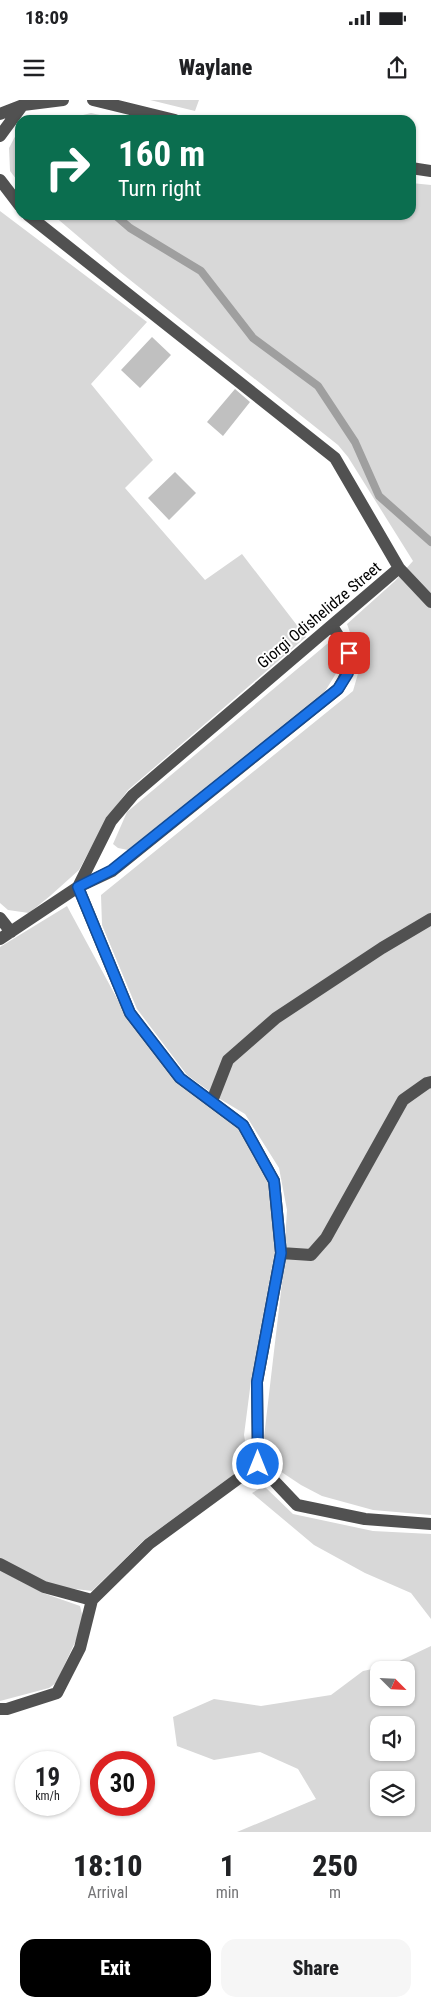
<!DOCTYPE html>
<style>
:root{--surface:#fff;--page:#f6f6f6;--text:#202124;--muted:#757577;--accent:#000}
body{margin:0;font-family:"Roboto Condensed",sans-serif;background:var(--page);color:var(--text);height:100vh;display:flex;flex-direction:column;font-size:19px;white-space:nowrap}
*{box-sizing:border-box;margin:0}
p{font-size:16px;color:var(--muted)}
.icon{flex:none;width:28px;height:28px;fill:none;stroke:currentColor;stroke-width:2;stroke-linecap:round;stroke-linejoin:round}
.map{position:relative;height:1732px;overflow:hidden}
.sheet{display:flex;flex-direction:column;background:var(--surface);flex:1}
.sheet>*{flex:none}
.guide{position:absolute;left:15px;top:15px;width:401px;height:105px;border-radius:15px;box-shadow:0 1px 4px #0004;background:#0b6e4f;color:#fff;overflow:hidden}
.needle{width:32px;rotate:114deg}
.fabs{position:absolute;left:370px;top:1561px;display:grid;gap:10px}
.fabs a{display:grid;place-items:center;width:45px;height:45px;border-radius:10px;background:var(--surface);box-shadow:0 1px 4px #0004;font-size:25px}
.speed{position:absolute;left:15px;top:1651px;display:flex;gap:10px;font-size:25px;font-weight:700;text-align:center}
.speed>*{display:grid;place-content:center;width:65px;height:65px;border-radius:50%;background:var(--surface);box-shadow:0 1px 4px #0004;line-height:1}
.speed small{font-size:12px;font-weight:400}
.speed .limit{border:8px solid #d22;background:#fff;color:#111}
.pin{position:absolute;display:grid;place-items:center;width:42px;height:42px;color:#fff;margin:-21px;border-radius:10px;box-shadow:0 2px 8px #0006}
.me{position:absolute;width:55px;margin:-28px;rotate:0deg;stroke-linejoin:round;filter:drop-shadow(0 0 4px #0008)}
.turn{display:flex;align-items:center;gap:18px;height:105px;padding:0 20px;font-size:22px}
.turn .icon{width:65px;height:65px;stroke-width:2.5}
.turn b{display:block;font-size:35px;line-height:42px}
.eta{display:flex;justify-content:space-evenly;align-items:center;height:85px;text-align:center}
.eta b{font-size:30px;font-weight:800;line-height:35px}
.primary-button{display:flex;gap:10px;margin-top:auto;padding:10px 20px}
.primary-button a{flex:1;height:58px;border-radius:15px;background:var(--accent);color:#fff;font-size:20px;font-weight:800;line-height:58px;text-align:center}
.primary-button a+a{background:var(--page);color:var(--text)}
.status{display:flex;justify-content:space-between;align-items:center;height:35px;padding:0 25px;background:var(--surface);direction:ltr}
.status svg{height:14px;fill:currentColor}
header{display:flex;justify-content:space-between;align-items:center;height:65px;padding:0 20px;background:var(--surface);font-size:22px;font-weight:800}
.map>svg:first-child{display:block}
</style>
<div class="status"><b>18:09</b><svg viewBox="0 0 49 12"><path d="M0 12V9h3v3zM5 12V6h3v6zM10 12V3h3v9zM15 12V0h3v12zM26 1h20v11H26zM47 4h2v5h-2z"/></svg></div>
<header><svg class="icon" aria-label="menu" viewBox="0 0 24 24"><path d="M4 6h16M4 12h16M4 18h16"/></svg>Waylane<svg class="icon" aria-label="share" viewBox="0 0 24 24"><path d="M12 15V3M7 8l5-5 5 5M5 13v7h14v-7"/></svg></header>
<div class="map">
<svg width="431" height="1732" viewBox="0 0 431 1732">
<rect width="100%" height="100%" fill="#fff"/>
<path fill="#d8d8d8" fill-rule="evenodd" d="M150 0H199L195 11Z
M91 13 122 20H33L37 18 63 20Z
M20 27V84L10 71 9 48Z
M411 83 431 85V1415L373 1410 322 1396 301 1385 277 1369 264 1337 283 1174 287 1110 279 1068 245 1014 220 999 187 975 137 909 102 825 101 795 353 591 361 563 347 524 395 481 413 461 348 357 338 345 120 172 53 115H411Z
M0 111 147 222 91 284 153 360 125 388 205 480 242 454 306 537 128 690 106 720 79 770 50 796 29 813 8 810 0 803Z
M333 539 340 567 324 593 128 750 118 748 113 744 127 712Z
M67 806 127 917 239 1029 269 1085 275 1151 251 1281 244 1335 247 1352 243 1364 233 1375 144 1440 92 1491 67 1488 42 1481 0 1458V847Z
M264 1386 293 1414 373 1431 431 1434V1519L411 1493 365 1473 314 1445 252 1393Z
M0 1470 43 1493 80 1506 83 1518 77 1538 56 1583 49 1588 0 1601Z
M431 1546V1732H237L316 1699 298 1669 260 1652 214 1660 177 1646 173 1617 214 1599 261 1606 331 1595 363 1571 391 1565ZM379 1570H406V1598H379ZM379 1625H406V1652H379ZM379 1680H406V1708H379Z"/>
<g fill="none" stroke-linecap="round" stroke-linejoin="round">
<path stroke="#9f9f9f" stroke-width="8" d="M115 115 130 128 201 171 253 238 318 286 355 342 379 396 431 442"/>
</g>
<path fill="#c0c0c0" d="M152 237 171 255 140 288 121 270Z
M235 289 250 302 223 336 207 322Z
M175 372 196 393 169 420 148 398Z"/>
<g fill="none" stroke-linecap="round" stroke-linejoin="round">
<path stroke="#515151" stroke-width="12" d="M93 0 175 20
M0 14 23 5 63 0
M0 36 22 6
M411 68 431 71
M0 80 20 106
M28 115 335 358 399 468 431 502
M0 818 11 832
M0 839 78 787 111 721 133 695 399 468
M212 1001 228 960 276 918 382 848 431 819
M281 1153 311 1155 326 1138 403 1000 427 983 431 982
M258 1364 297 1405 365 1419 431 1424
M0 1464 44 1487 92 1500
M0 1609H7L57 1593 80 1548 92 1500 149 1444 258 1364 257 1282 281 1153 274 1081 243 1025 180 978 130 913 78 787 112 771 338 589C357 559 349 553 332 526"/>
</g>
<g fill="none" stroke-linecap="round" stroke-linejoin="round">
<defs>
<path id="route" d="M258 1364 257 1282 281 1153 274 1081 243 1025 180 978 130 913 78 787 112 770 338 589 348 573 349 553"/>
</defs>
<use href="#route" stroke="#114b97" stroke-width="12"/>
<use href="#route" stroke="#1a73e8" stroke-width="9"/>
</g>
<g text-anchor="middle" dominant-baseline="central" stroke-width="4" stroke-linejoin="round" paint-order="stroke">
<g font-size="16" fill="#000" stroke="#fff">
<text transform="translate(319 515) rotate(-40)">Giorgi Odishelidze Street</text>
</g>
</g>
</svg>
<div class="fabs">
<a><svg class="needle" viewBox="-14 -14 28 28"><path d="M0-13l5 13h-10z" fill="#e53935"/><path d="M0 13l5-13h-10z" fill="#757577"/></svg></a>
<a><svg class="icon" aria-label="sound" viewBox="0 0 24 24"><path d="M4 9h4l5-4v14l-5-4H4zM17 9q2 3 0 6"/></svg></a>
<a><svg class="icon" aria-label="layers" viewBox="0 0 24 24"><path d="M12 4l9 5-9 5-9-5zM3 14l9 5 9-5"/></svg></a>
</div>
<div class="speed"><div>19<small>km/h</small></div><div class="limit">30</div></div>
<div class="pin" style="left:349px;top:553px;background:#d93025"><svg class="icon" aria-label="arrive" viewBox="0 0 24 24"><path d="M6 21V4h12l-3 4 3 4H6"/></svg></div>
<svg class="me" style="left:258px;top:1364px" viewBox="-20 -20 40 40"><circle r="17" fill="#1a73e8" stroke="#fff" stroke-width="3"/><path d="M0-11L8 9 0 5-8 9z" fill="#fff"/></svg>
<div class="guide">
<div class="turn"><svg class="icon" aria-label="right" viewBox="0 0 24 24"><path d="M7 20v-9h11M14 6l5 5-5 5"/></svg><div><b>160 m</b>Turn right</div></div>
</div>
</div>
<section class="sheet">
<div class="eta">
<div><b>18:10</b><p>Arrival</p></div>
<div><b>1</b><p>min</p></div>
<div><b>250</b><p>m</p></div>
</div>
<div class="primary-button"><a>Exit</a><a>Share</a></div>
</section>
